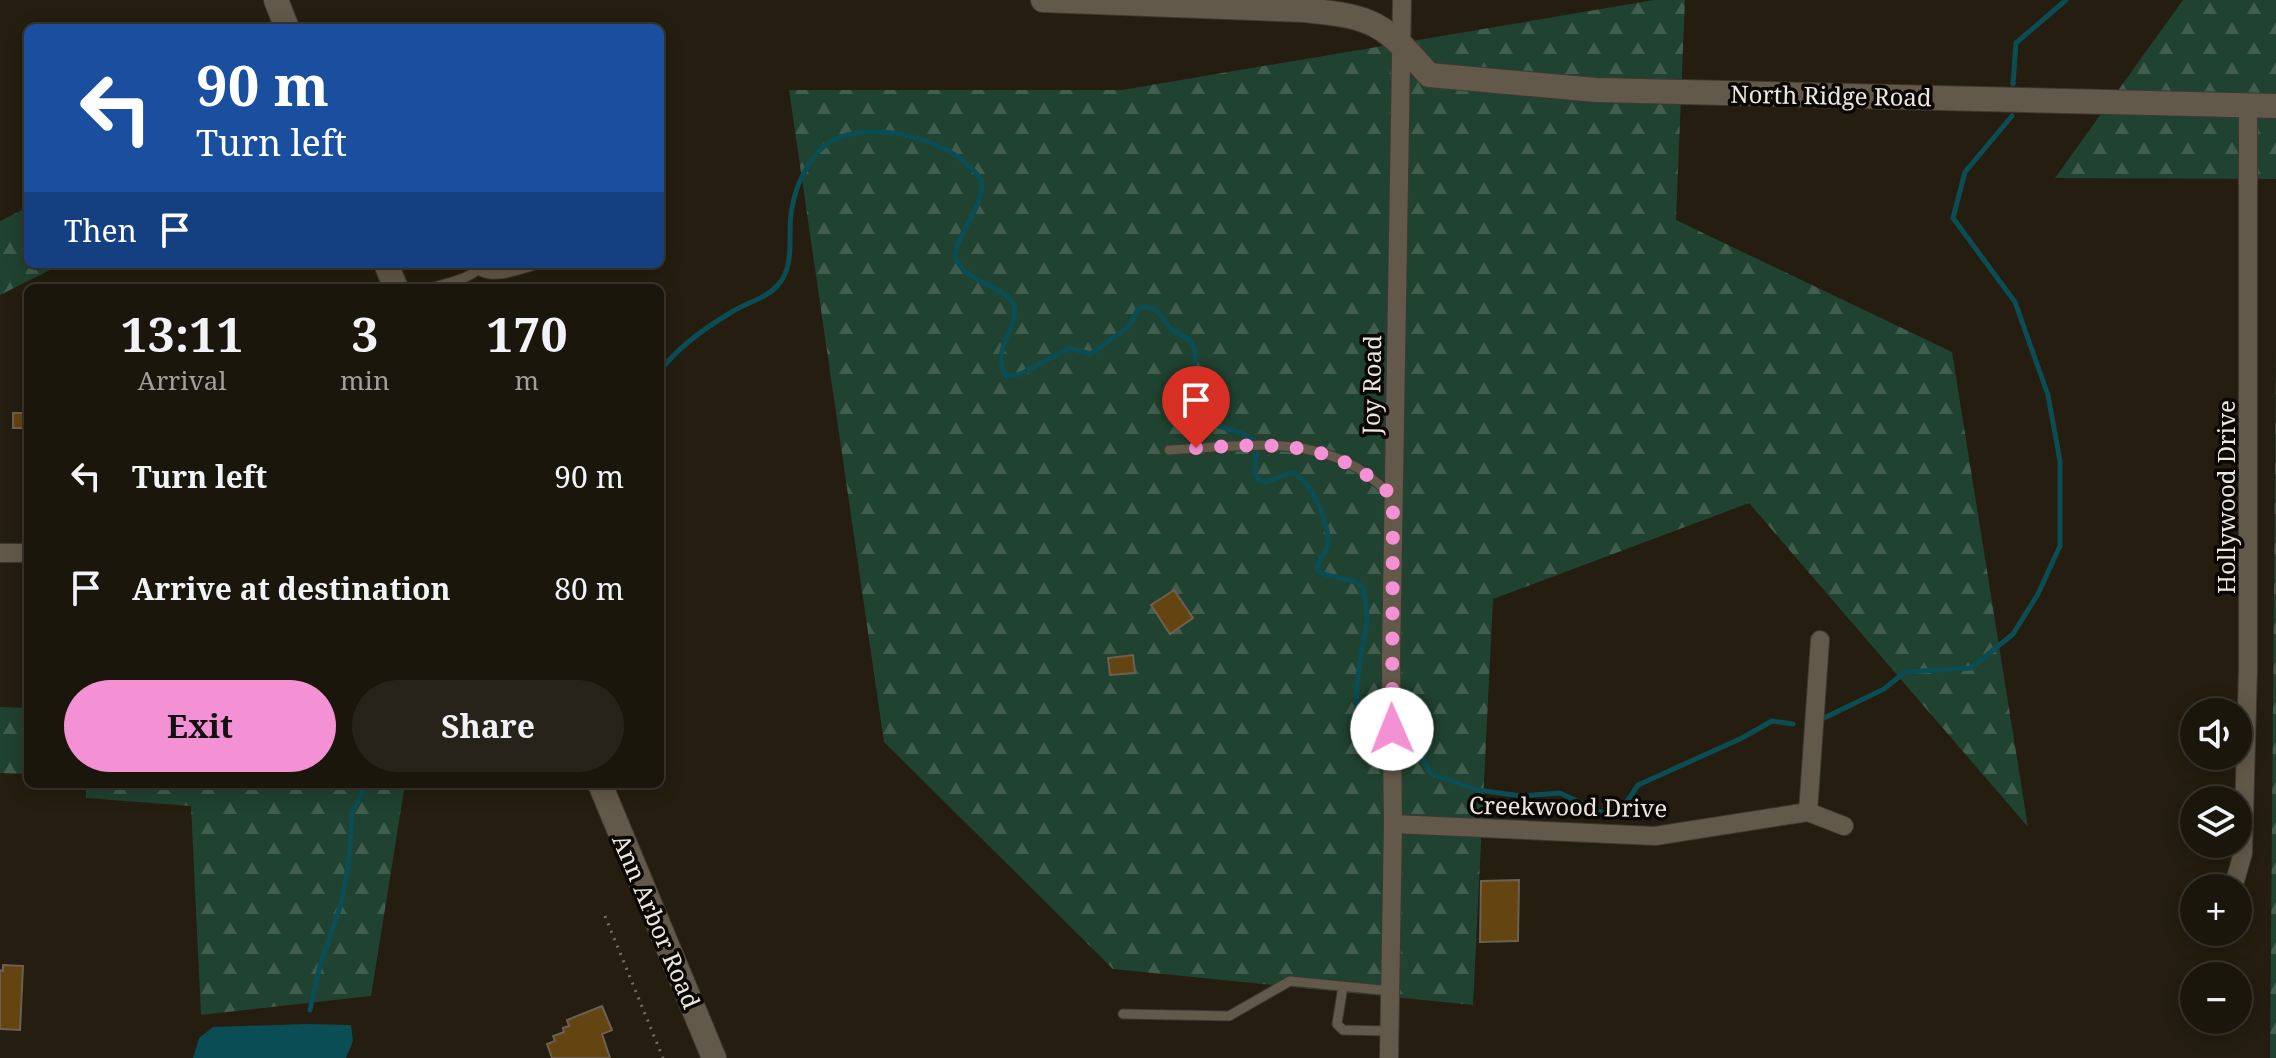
<!DOCTYPE html>
<meta charset="utf-8">
<style>
:root{--surface:#1b160c;--page:#28231a;--text:#f1f3f6;--muted:#a09f9d;--line:#39352d;--accent:#f491d4}
body{margin:0;font-family:"Noto Serif",serif;background:var(--page);color:var(--text);height:100vh;display:flex;flex-direction:column;font-size:30px;white-space:nowrap}
*{box-sizing:border-box;margin:0}
p{font-size:26px;color:var(--muted)}
.icon{flex:none;width:44px;height:44px;fill:none;stroke:currentColor;stroke-width:2;stroke-linecap:round;stroke-linejoin:round}
.map{position:relative;flex:1;overflow:hidden}
.panel{position:absolute;left:24px;top:284px;width:640px;height:504px;display:flex;flex-direction:column;background:var(--surface);border-radius:12px;box-shadow:0 4px 20px #0003,0 0 0 2px var(--line)}
.panel>*{flex:none}
.guide{position:absolute;left:24px;top:24px;width:640px;height:244px;border-radius:12px;box-shadow:0 4px 20px #0003,0 0 0 2px var(--line);background:#1a4fa0;color:#fff;overflow:hidden}
.tools{position:absolute;left:2180px;top:698px;display:grid;gap:16px}
.tools a{display:grid;place-items:center;width:72px;height:72px;border-radius:50%;background:var(--surface);box-shadow:0 4px 20px #0003,0 0 0 2px var(--line);font-size:40px}
.pin{position:absolute;display:grid;place-items:center;width:68px;height:68px;color:#fff;margin:-82px -34px;border-radius:50% 50% 50% 0;rotate:-45deg;box-shadow:0 0 8px #0007}
.pin .icon{rotate:45deg}
.me{position:absolute;width:88px;margin:-44px;rotate:359deg;stroke-linejoin:round;filter:drop-shadow(0 0 6px #0008)}
.turn{display:flex;align-items:center;gap:28px;height:168px;padding:0 40px;font-size:36px}
.turn .icon{width:104px;height:104px;stroke-width:2.5}
.turn b{display:block;font-size:56px;line-height:68px}
.then{display:flex;align-items:center;height:76px;padding:0 40px;background:#0003;gap:16px;font-size:30px}
.eta{display:flex;justify-content:space-evenly;align-items:center;height:136px;text-align:center}
.eta b{font-size:48px;font-weight:700;line-height:56px}
.primary-button{display:flex;gap:16px;margin-top:auto;padding:16px 40px}
.primary-button a{flex:1;height:92px;border-radius:48px;background:var(--accent);color:#111;font-size:32px;font-weight:700;line-height:92px;text-align:center}
.primary-button a+a{background:var(--page);color:var(--text)}
ul{padding:0;list-style:none}
li{display:flex;align-items:center;gap:24px;height:112px;padding:0 40px}
li div{flex:1}
li b{display:block;font-size:30px}
li em{font-style:normal}
.map>svg:first-child{display:block}
</style>
<div class="map">
<svg width="2276" height="1058" viewBox="0 0 2276 1058">
<defs>
<pattern id="forest-firs" width="22" height="20" patternUnits="userSpaceOnUse" patternTransform="scale(2)"><rect width="22" height="20" fill="#204230"/><path d="M5 1l3.5 6h-7zM16 11l3.5 6h-7z" fill="#415d4e"/></pattern>
</defs>
<rect width="100%" height="100%" fill="#241d10"/>
<path fill="url(#forest-firs)" d="M1654 0H1685L1676 220 1952 352 2028 827 1749 503 1493 599 1473 1005 1113 969 884 742 789 90H1122Z
M2183 0H2276V179L2055 178Z
M28 207V264H62L0 295V221Z
M2276 347V1058H2270Z
M0 707 28 708V774L0 773Z
M86 784H405L371 996 201 1015 191 806 86 798Z"/>
<path fill="#0b4d54" d="M306 1024 351 1025 353 1041 346 1058H193L199 1038 213 1027Z"/>
<g fill="none" stroke-linecap="round" stroke-linejoin="round">
<path stroke="#0b4d54" stroke-width="5" d="M2013 84 2016 43 2066 0
M660 371C678 347 705 328 730 313 745 303 766 299 778 285 795 266 788 238 791 214 794 192 802 171 817 153 853 111 955 137 981 180 985 207 958 230 955 256 963 282 999 283 1014 304 1019 331 990 348 1006 376L1021 374 1069 348 1091 354 1128 327 1139 308C1153 304 1160 313 1168 325 1175 336 1190 334 1194 348 1200 367 1182 392 1194 409 1207 430 1237 426 1253 440
M1256 451 1255 475 1259 481 1266 482 1293 472C1311 482 1332 527 1327 547 1324 556 1317 560 1317 570 1331 581 1351 575 1363 588 1365 598 1367 608 1367 618 1365 647 1339 726 1378 740 1390 744 1403 737 1415 743L1431 774 1478 790 1521 796 1560 793 1600 812 1613 815 1622 809 1638 785 1742 738 1772 721 1793 724
M1824 718 1884 689 1905 672 1971 668 2013 634 2038 594 2060 546V461L2048 395 2015 302 1953 218 1965 172 2012 116
M310 1010 320 965 341 904 349 860 352 813 366 784"/>
</g>
<path fill="#644411" stroke="#6b6052" stroke-width="2" d="M13 413H28V428H13Z
M1174 590 1193 618 1170 634 1151 605Z
M1133 655 1135 673 1110 675 1108 658Z
M1519 880 1518 941 1480 942 1481 881Z
M3 965 23 966 20 1030 0 1029V970L3 971Z
M602 1006 612 1030 602 1034 610 1058H552L547 1044 555 1041 553 1036 564 1032 563 1028 569 1026 567 1020Z"/>
<g fill="none" stroke-linecap="round" stroke-linejoin="round">
<defs>
<path id="service" d="M479 270C493 281 522 268 539 264
M430 288C446 283 474 279 482 264
M1169 450C1233 447 1301 434 1359 469 1371 477 1382 487 1393 496
M1343 986 1337 1024 1343 1030 1390 1031
M1123 1014 1229 1016 1290 981 1391 991"/>
<path id="minor" d="M0 553H28
M1808 812 1844 826
M1393 824 1655 836 1808 812 1820 640
M2233 888 2243 853 2248 669V105
M1389 1058 1393 824 1391 658 1402 0"/>
<path id="tertiary" d="M1043 0 1305 10C1375 17 1383 23 1429 75L1596 90 2276 106"/>
<path id="secondary" d="M276 0 287 28
M386 264 396 288
M600 784 714 1058"/>
</defs>
<use href="#service" stroke="#3e3831" stroke-width="11"/>
<use href="#minor" stroke="#3e3831" stroke-width="20"/>
<use href="#tertiary" stroke="#3e3831" stroke-width="26"/>
<use href="#secondary" stroke="#3e3831" stroke-width="26"/>
<path stroke="#756f63" stroke-width="3" stroke-dasharray="2 6" stroke-linecap="butt" d="M605 916 663 1058"/>
<use href="#service" stroke="#62594a" stroke-width="9"/>
<use href="#minor" stroke="#62594a" stroke-width="18"/>
<use href="#tertiary" stroke="#62594a" stroke-width="24"/>
<use href="#secondary" stroke="#62594a" stroke-width="24"/>
</g>
<g fill="none" stroke-linecap="round" stroke-linejoin="round">
<path stroke="#f491d4" stroke-width="14" stroke-dasharray="0 25.2" d="M1196 448C1252 445 1309 439 1359 470 1371 477 1382 487 1393 496L1392 729"/>
</g>
<g text-anchor="middle" dominant-baseline="central" stroke-width="7" stroke-linejoin="round" paint-order="stroke">
<g font-size="24" fill="#ece7de" stroke="#0b0804">
<text transform="translate(1831 95) rotate(1)">North Ridge Road</text>
<text transform="translate(1371 385) rotate(-89)">Joy Road</text>
<text transform="translate(2225 497) rotate(-90)">Hollywood Drive</text>
<text transform="translate(1568 806) rotate(1)">Creekwood Drive</text>
<text transform="translate(657 921) rotate(67)">Ann Arbor Road</text>
</g>
</g>
</svg>
<div class="tools">
<a><svg class="icon" aria-label="sound" viewBox="0 0 24 24"><path d="M4 9h4l5-4v14l-5-4H4zM17 9q2 3 0 6"/></svg></a>
<a><svg class="icon" aria-label="layers" viewBox="0 0 24 24"><path d="M12 4l9 5-9 5-9-5zM3 14l9 5 9-5"/></svg></a>
<a>+</a>
<a>−</a>
</div>
<div class="pin" style="left:1196px;top:448px;background:#d93025"><svg class="icon" aria-label="arrive" viewBox="0 0 24 24"><path d="M6 21V4h12l-3 4 3 4H6"/></svg></div>
<svg class="me" style="left:1392px;top:729px" viewBox="-20 -20 40 40"><circle r="19" fill="#fff"/><path d="M0-13L10 11 0 6-10 11z" fill="#f491d4"/></svg>
<div class="guide">
<div class="turn"><svg class="icon" aria-label="left" viewBox="0 0 24 24"><path d="M17 20v-9H6M10 6l-5 5 5 5"/></svg><div><b>90 m</b>Turn left</div></div>
<div class="then">Then<svg class="icon" aria-label="arrive" viewBox="0 0 24 24"><path d="M6 21V4h12l-3 4 3 4H6"/></svg></div>
</div>
<section class="panel">
<div class="eta">
<div><b>13:11</b><p>Arrival</p></div>
<div><b>3</b><p>min</p></div>
<div><b>170</b><p>m</p></div>
</div>
<ul>
<li><svg class="icon" aria-label="left" viewBox="0 0 24 24"><path d="M17 20v-9H6M10 6l-5 5 5 5"/></svg><div><b>Turn left</b></div><em>90 m</em></li>
<li><svg class="icon" aria-label="arrive" viewBox="0 0 24 24"><path d="M6 21V4h12l-3 4 3 4H6"/></svg><div><b>Arrive at destination</b></div><em>80 m</em></li>
</ul>
<div class="primary-button"><a>Exit</a><a>Share</a></div>
</section>
</div>
